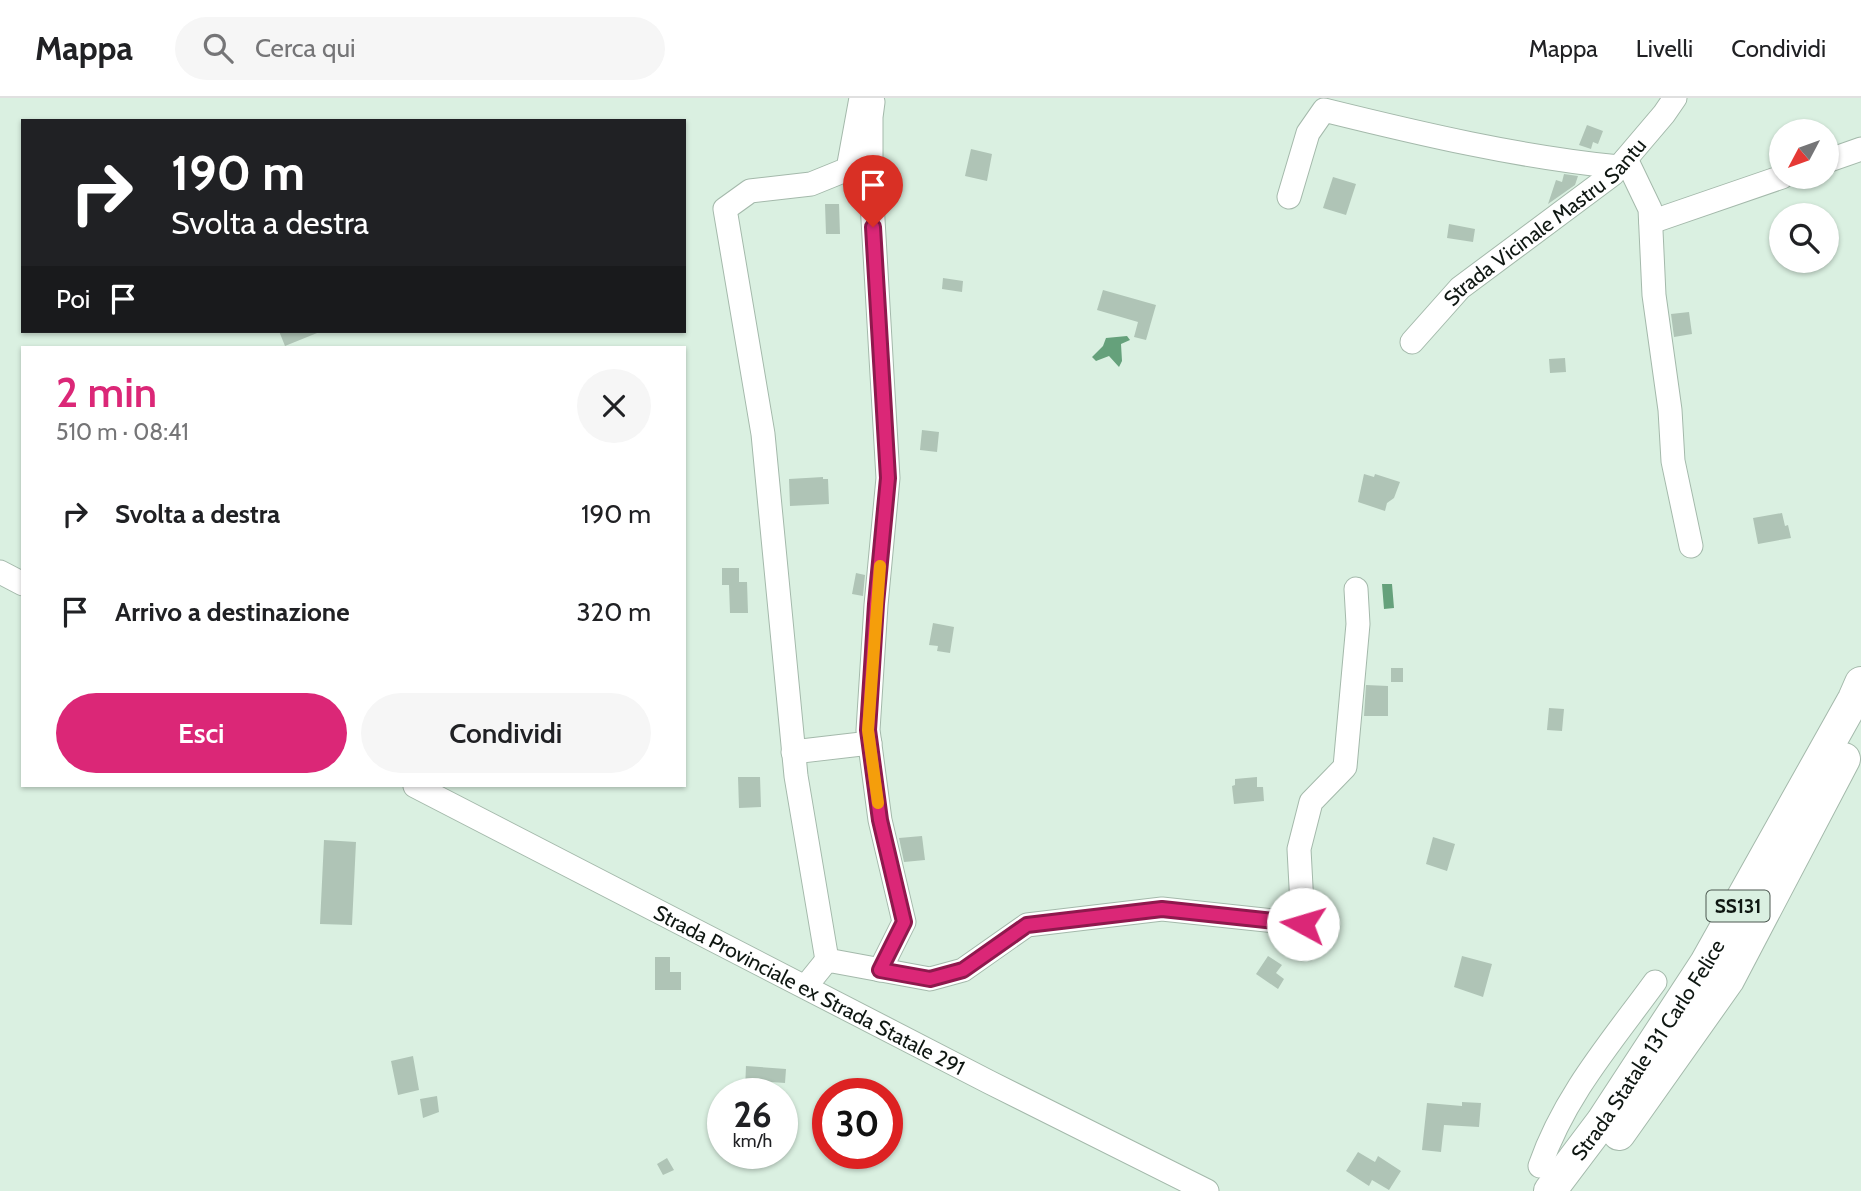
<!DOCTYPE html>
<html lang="it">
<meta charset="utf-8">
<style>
:root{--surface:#fff;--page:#f6f6f6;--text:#202124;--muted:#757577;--line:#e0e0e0;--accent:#db2777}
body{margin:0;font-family:Cabin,sans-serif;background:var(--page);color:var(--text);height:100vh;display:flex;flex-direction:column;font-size:26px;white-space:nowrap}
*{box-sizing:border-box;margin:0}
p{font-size:23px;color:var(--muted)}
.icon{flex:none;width:38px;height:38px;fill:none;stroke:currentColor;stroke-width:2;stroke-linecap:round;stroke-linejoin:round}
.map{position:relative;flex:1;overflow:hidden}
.details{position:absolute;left:21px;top:248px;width:665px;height:441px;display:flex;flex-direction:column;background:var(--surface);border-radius:0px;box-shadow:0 2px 5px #0004}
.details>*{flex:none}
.banner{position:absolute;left:21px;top:21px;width:665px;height:214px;border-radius:0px;box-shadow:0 2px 5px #0004;background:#202124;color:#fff;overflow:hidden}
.needle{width:46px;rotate:229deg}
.controls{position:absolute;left:1769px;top:21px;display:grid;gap:14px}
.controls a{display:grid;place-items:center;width:70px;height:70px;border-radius:50%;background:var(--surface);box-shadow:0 2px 5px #0004;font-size:35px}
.speed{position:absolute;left:707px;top:980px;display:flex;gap:14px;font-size:35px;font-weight:700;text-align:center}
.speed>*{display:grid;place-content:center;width:91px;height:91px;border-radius:50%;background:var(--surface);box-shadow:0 2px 5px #0004;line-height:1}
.speed small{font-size:18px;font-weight:400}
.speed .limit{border:10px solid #d22;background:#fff;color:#111}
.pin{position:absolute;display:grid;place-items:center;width:60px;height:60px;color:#fff;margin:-72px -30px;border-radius:50% 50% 50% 0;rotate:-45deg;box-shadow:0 0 7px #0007}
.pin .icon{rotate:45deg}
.me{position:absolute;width:77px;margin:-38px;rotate:276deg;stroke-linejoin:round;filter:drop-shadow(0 0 5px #0008)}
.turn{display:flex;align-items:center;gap:24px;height:147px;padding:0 35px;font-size:32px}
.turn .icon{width:91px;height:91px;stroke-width:2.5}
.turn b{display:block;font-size:49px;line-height:60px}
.then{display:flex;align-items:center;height:66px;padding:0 35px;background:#0003;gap:14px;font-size:26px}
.round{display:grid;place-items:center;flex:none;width:74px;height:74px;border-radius:37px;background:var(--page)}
.head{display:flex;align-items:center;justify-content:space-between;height:119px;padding:0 35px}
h1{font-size:42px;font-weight:600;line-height:52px;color:var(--accent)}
.cta{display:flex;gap:14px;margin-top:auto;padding:14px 35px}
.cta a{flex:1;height:80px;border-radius:42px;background:var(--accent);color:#fff;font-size:28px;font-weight:600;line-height:80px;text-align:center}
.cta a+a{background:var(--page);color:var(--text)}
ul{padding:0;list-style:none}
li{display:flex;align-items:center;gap:21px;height:98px;padding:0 35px}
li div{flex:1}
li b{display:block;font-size:26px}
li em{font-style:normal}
header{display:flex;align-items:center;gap:42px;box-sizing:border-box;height:98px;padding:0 35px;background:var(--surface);border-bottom:2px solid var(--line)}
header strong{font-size:33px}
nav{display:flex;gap:38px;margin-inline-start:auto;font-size:24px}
.search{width:490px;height:63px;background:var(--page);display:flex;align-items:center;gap:18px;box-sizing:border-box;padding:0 24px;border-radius:38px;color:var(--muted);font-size:26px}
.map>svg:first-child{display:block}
</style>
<header>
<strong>Mappa</strong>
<div class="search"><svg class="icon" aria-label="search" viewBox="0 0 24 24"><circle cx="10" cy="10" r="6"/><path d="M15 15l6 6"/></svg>Cerca qui</div>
<nav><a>Mappa</a><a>Livelli</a><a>Condividi</a></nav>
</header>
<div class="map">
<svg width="1861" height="1093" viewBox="0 0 1861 1093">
<rect width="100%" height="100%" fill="#daf0e1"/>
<path fill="#65a17b" d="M1127 238 1130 242 1121 246 1122 263 1119 269 1109 258 1096 263 1092 259 1103 248 1106 240Z
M1382 486H1392L1394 510 1384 511Z"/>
<path fill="#afc4b6" d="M1587 27 1603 33 1598 46 1593 44 1591 51 1579 47Z
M971 51 992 56 987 83 965 78Z
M1564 76 1578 78 1575 87 1548 106 1556 82 1562 84Z
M1333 79 1356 86 1346 117 1323 110Z
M825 106H839L840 136H826Z
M1449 126 1475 131 1473 144 1447 140Z
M943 180 963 183 962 194 942 191Z
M1103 192 1156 207 1146 242 1134 239 1138 224 1097 212Z
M1689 214 1692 236 1674 239 1671 216Z
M279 233H322L285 248Z
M1565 260 1566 274 1550 275 1549 261Z
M922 332 939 334 937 354 920 352Z
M1364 376 1374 379 1375 376 1400 384 1394 400 1387 405 1385 413 1358 404Z
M823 379V381H828L829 406 790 408 789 381Z
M1782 415 1785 428 1788 427 1791 440 1758 446 1753 420Z
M722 470H739V484H747L748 515H730L729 487H722Z
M856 475 865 477 863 498 852 496Z
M933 525 954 529 950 555 937 553 938 548 929 547Z
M1391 570H1403V584H1391Z
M1366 587 1388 588V618H1364Z
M1549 610 1564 611 1562 633 1547 632Z
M738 679H760L761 709 739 710Z
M1257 679V689H1263L1264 703 1234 706 1232 688 1235 687V681Z
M922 738 925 762 904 764 899 740Z
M1433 739 1455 746 1447 773 1426 766Z
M324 742 356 744 352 827 320 826Z
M1268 858 1282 867 1276 875 1284 881 1278 891 1256 876Z
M1462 858 1492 866 1483 899 1454 889Z
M655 859H670V874H681V892H655Z
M413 958 419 992 398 997 391 963Z
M746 968 786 971 785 985 771 984 770 996 745 992Z
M437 998 439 1014 423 1020 420 1001Z
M1462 1004 1481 1005 1479 1029 1444 1027 1441 1054 1422 1052 1427 1005 1462 1008Z
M1358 1054 1375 1064 1378 1058 1401 1073 1389 1092 1372 1082 1369 1088 1346 1073Z
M667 1060 674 1072 663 1077 657 1066Z"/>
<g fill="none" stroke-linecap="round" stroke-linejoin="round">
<defs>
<g id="minor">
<path d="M873 4 871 19V87L888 380 876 507 868 632 880 722 904 824 880 872"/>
<path d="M1626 61 1650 111 1654 197 1670 312 1673 363 1691 448"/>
<path d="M1827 63 1861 51"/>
<path d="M1289 99 1308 35 1324 12C1421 36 1519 59 1619 69"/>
<path d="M1651 124 1782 79"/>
<path id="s1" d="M1412 244 1460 190 1613 76 1664 16 1675 0"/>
<path d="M0 474 23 486"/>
<path d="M793 654 870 645"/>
<path id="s2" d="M415 688 989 984 1207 1093"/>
<path d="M827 862 796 678 763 336 725 111 750 93 811 86 848 71 861 0"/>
<path d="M806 888 827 862 930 881 963 872 1027 827 1162 811 1303 826 1299 751 1311 704 1345 669 1358 526 1356 491"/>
<path d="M1540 1068C1564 998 1612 943 1655 884"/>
</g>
<g id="highway">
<path d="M1619 1036 1728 882 1844 661"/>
<path id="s3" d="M1550 1093 1602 1024 1706 865 1854 601 1861 585"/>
</g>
</defs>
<use href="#minor" stroke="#a4b9ab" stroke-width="25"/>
<use href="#highway" stroke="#a4b9ab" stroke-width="34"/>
<use href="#minor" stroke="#fff" stroke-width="23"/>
<use href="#highway" stroke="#fff" stroke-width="32"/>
</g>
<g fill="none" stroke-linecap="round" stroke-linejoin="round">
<defs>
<path id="route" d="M873 129 888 380 876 506 868 632 880 722 904 824 880 872 930 881 963 872 1027 827 1162 811 1303 826"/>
</defs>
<use href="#route" stroke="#8e194d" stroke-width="18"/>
<use href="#route" stroke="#db2777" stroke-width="12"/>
<path stroke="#f59e0b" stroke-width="12" d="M878 705 868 632 880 468"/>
</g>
<g text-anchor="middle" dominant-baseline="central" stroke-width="5" stroke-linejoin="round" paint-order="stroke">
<rect fill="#daf0e1" stroke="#4c5850" stroke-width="2" x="1706.5" y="792.5" width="63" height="31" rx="5"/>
<g font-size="19" font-weight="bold" fill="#0f1712">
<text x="1738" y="808">SS131</text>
</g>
<g font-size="21" fill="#0f1712" stroke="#daf0e1">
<text stroke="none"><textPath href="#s1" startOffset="180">Strada Vicinale Mastru Santu</textPath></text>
<text stroke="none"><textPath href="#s2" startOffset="444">Strada Provinciale ex Strada Statale 291</textPath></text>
<text stroke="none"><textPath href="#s3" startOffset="172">Strada Statale 131 Carlo Felice</textPath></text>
</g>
</g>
</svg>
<div class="controls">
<a><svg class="needle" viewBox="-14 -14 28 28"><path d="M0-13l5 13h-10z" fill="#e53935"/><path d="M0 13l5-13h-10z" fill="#757577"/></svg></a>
<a><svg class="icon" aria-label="search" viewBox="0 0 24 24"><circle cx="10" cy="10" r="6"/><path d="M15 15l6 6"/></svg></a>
</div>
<div class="speed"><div>26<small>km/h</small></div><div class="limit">30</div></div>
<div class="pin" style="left:873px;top:129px;background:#d93025"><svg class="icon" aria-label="arrive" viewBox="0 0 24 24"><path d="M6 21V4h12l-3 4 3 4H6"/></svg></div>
<svg class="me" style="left:1303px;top:826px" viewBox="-20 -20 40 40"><circle r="19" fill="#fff"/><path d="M0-13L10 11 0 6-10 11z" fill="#db2777"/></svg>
<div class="banner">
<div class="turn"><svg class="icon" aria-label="right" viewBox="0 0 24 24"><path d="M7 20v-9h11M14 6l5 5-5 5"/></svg><div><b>190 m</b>Svolta a destra</div></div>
<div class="then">Poi<svg class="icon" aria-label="arrive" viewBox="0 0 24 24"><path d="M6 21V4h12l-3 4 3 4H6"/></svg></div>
</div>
<section class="details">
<div class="head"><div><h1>2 min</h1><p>510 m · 08:41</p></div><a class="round"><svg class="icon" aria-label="close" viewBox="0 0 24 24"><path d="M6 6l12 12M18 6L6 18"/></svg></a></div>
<ul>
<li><svg class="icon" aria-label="right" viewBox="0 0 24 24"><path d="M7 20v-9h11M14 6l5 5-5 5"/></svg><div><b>Svolta a destra</b></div><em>190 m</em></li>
<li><svg class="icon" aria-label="arrive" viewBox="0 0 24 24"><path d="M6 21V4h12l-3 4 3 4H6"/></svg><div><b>Arrivo a destinazione</b></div><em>320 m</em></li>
</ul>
<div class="cta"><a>Esci</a><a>Condividi</a></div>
</section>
</div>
